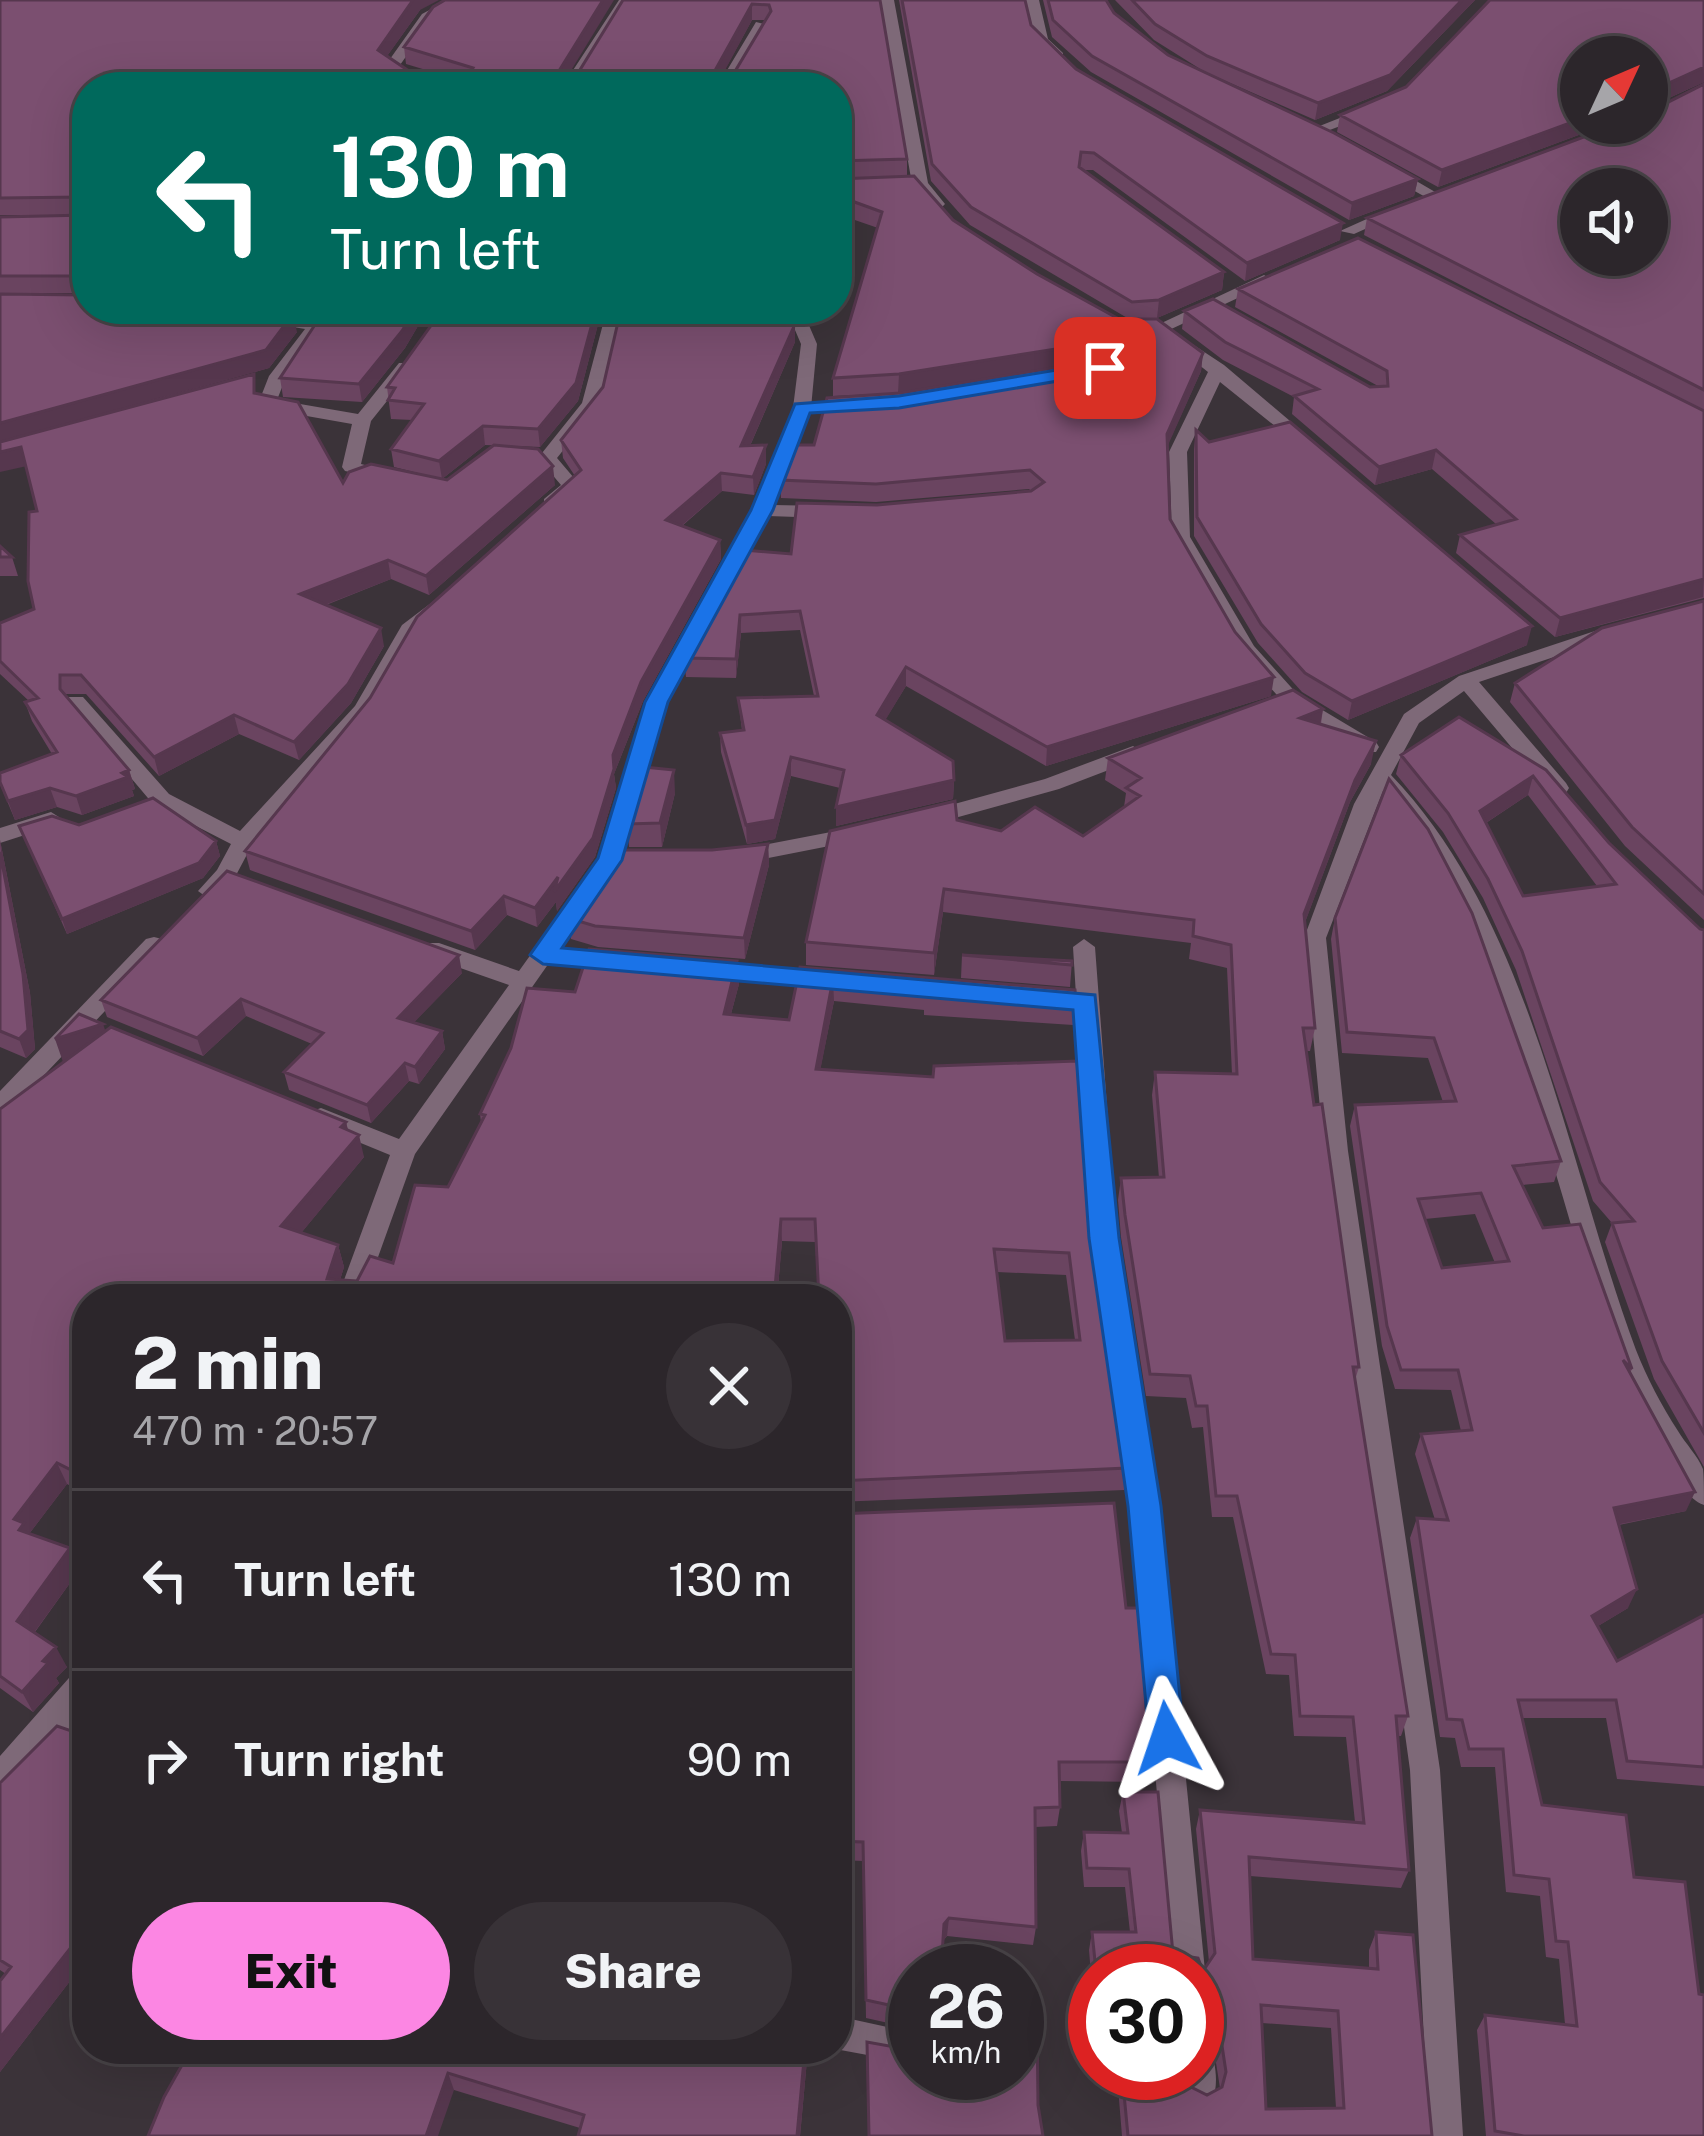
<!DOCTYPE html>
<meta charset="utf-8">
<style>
:root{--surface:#2c262b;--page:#383237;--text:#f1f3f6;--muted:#a6a5a9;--line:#484347;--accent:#fc86e3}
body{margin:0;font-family:"Public Sans",sans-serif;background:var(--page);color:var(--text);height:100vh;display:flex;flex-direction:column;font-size:45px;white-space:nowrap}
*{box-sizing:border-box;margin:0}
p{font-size:39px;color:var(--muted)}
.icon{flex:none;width:66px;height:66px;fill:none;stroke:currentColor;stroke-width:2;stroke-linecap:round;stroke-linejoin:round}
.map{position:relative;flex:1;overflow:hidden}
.panel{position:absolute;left:72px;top:1284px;width:780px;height:780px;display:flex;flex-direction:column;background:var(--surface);border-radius:48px;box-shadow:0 12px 48px #0002,0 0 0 3px var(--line)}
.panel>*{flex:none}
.banner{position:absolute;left:72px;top:72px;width:780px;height:252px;border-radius:48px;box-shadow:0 12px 48px #0002,0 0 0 3px var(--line);background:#00695c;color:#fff;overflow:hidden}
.needle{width:78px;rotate:46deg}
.fabs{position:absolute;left:1560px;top:36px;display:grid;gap:24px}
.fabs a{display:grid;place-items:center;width:108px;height:108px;border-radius:50%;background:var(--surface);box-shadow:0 12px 48px #0002,0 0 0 3px var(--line);font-size:60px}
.speed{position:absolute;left:888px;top:1944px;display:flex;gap:24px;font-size:60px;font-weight:700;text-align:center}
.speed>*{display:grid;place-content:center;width:156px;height:156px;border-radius:50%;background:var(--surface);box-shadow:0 12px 48px #0002,0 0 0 3px var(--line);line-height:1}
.speed small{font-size:30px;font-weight:400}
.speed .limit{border:18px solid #d22;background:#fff;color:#111}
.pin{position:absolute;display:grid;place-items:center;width:102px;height:102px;color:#fff;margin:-51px;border-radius:24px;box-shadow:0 6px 18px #0006}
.me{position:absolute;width:132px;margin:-66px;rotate:355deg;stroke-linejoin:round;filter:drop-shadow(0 0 9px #0008)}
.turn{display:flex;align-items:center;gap:42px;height:252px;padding:0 60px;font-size:54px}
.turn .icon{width:156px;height:156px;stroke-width:2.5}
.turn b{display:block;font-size:84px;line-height:102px}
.round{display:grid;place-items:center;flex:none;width:126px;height:126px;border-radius:63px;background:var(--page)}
.head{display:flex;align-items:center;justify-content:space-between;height:204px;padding:0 60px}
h1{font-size:72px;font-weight:800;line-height:90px}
.cta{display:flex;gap:24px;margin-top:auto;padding:24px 60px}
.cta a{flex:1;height:138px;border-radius:72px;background:var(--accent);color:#111;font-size:48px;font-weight:800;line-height:138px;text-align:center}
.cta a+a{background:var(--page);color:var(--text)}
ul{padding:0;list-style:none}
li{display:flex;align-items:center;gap:36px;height:180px;padding:0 60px;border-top:3px solid var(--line)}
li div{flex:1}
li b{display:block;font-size:45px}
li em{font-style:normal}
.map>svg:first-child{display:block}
</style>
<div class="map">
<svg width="1704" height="2136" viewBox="0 0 1704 2136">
<rect width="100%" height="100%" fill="#3b3339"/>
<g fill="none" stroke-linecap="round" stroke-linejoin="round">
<path fill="#7e6978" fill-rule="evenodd" d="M448 0H465L432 20 400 65 416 75 471 87 412 83 387 69 385 66 422 14Z
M619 0H633L576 87H562Z
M880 0H894L928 183 945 204 942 207H932L912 184Z
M1025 0H1039L1048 39 1063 53V59H1053L1034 40Z
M756 22 768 25 731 87H717Z
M1370 106 1375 107V113L1319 134 1307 131Z
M1384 168H1394L1442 196 1429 199 1384 174Z
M1389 209 1403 212 1354 234 1340 231Z
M1264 275 1272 280 1270 283 1167 331 1153 327Z
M206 309H244L322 322 324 326 286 377 277 400 358 414 399 363H411V371L371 421 361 464 396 473V481L345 471 342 467 352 424 267 409 258 404 269 376 305 329 214 314Z
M607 309H623L600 404 557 458 580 485 558 507H544V499L561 485 538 458 582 403Z
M786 309H802L817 344 811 408 773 505 826 506 835 512 826 518 768 516 667 702 621 860 559 948 617 953 628 961 625 967 549 963 415 1154 363 1299H337L390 1155 312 1123 309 1117 312 1111 321 1108 399 1139 509 985 423 955 420 949 423 943H439L519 971 599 859 647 702 753 510 793 408 801 344Z
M1180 336 1224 365 1316 443 1313 447H1301L1220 382 1187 452 1190 537 1254 646 1299 696 1376 742 1379 747 1376 752H1362L1285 704 1239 653 1172 537 1169 452 1208 372 1174 345 1172 341Z
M435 600 445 606 417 632 370 714 252 845 234 879 217 896 209 899 198 891 217 870 231 844 153 804 66 701 69 697H83L169 794 240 831 355 706 402 625Z
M1616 624 1626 630 1623 634 1479 682 1566 783 1569 788 1566 793H1550L1464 691 1419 723 1391 775C1532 921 1567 1165 1636 1350 1647 1378 1661 1405 1678 1431 1685 1443 1698 1456 1703 1469 1704 1479 1704 1494 1704 1505 1687 1499 1679 1479 1669 1465 1602 1361 1579 1242 1541 1126 1523 1068 1503 1010 1480 954 1455 895 1427 838 1383 791L1326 938 1348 1151 1440 1770 1463 2136H1429L1410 1770 1324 1151 1304 938 1354 804 1404 714 1459 676Z
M1133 746 1143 753 1140 758 1059 789 926 826 915 819 918 814 1045 779Z
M51 812 62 819 59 824 0 843V828Z
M857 827 868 834 865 839 738 864 727 857 738 850Z
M154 937 162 939 165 945 162 951 9 1112 0 1115V1091L146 939Z
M1084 939 1095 947 1117 1238 1159 1506 1205 1971 1197 1984V1971H1173L1131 1506 1091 1238 1073 947Z
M705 960 826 972 838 980 826 988 697 974 693 968Z
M87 1666V1702L77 1713 87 1720V1751L58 1735 11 1789 0 1794V1756L76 1670Z
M837 2016 901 2030 906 2042 901 2054 889 2059 835 2049Z
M1197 2040 1209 2045C1216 2063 1219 2084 1212 2102L1200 2107 1188 2102 1182 2073H1197Z"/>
</g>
<path fill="#6a4460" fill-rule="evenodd" d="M0 0 420 10 387 56 409 71 436 73 406 64 404 47 569 73H578L623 0H880L907 159V176L837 178V87L87 309 297 332 269 368 60 426 258 394 343 483 447 480 555 485 429 595 391 579 326 605 384 646 351 703 299 760 239 734 159 776 86 694H66V696L129 770 135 789 132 790 134 796 82 815 57 807 15 820 0 784V773L52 754 32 721 25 702 29 701 0 674V623L34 609 37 511 83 293H0V217L86 215H0ZM752 20H766L734 73H723Z
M899 0H1025L1031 25 1076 69 1340 240 1245 281 1093 170H1083L1224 272 1222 290 1157 318 1137 319 1203 353 1201 371 1167 446 1170 519 1271 696 1046 766 906 686 885 720 954 780 953 799 836 826 840 788 791 776 775 839 747 844 721 752 720 733 742 730 738 698 814 696 800 630 741 633 736 678 686 677 684 658 791 554 877 505 1031 491 1029 489 876 502 781 498 780 480 814 445 900 393 1106 360 898 393 833 396V378L878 228 849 218 837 245V179L953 220 1037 274 1119 319H1129L970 225 931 181Z
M1043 0H1106L1114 13 1168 55 1418 179 1414 196 1349 220 1091 72 1052 37Z
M1115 0H1475L1387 91 1315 120 1205 72 1154 40Z
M1490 0H1704V82L1647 108V57H1581V123H1611L1438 187 1337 132 1340 115 1406 87Z
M1704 84V598L1555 637 1456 553 1460 535 1496 524 1432 469 1375 485 1292 414 1294 397 1223 360 1182 329 1184 311 1370 387 1378 386 1235 307 1238 289 1703 410 1364 235 1367 218 1659 109Z
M271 309H428L405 348 362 402 283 397 280 378 320 317Z
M495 309H602L578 401 540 447 485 445 442 479 394 467 391 449 412 420 391 419 387 387 490 318Z
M795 324V342L750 446 766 445V464L754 495 722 491 682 526 720 540 721 559 643 701 614 774 616 788 595 857 557 911 556 902 537 927 507 915 475 950 250 870 245 851 575 476 563 458 561 440 603 387Z
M1196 430 1209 442 1527 645 1348 720 1302 692 1258 643 1194 536V449Z
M0 546 12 557 18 576H0Z
M1704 601V920L1625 846 1510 702 1515 683Z
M1323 709 1321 724 1371 764 1350 802 1305 922 1315 1028 1310 1051H1306L1314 1105 1359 1367 1355 1380 1408 1716 1401 1736H1398L1409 1870 1401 1888 1250 1876 1253 1959 1369 1968V1950L1376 1932 1432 2136H1122L1117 2075H1099V2073H1186L1189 2086 1207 2095 1220 2088 1213 2044 1199 2037 1095 1971V2024L1089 1950 1092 1932H1130L1125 1887H1084L1081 1851 1084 1832 1122 1833 1119 1811 1123 1792 1173 1954 1203 1971 1209 1962 1196 1829 1200 1810 1355 1822 1346 1737 1294 1736 1289 1675 1266 1674 1233 1517H1212L1203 1427 1192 1428 1186 1398 1146 1396 1121 1237 1118 1200 1121 1178H1159L1152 1095 1155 1072 1232 1074 1227 968 1189 959 1191 943 943 912 934 975 806 965V942L957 820 1001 831 1083 836 1124 807 1126 793 1105 780 1108 758ZM1262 2023 1331 2028 1336 2108 1266 2109Z
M1401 755 1546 770 1609 843 1700 929 1704 930V1467L1654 1379 1605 1242 1612 1223 1593 1201 1516 970 1483 898 1443 832 1396 774ZM1528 795 1597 886 1523 896 1486 823Z
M675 793 662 847H629L627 824Z
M79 825 216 841 220 856 203 878 67 934 19 826Z
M0 840 30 993 35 1049 26 1058 0 1047Z
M768 844 769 865 745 959 598 947 571 939 568 918 712 850Z
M1335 918 1561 1161 1554 1182 1522 1185 1543 1228 1632 1369 1630 1373 1686 1511 1619 1525 1628 1608 1598 1626 1617 1661 1704 1615V1786L1617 1779 1606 1718H1523L1542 1805 1634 1877 1704 2136H1486L1477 2030 1485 2015 1565 2024 1559 1959 1546 1957 1540 1896 1506 1892 1495 1767H1461L1455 1738 1440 1737 1410 1538 1417 1518 1435 1520 1415 1454 1421 1434 1461 1431 1451 1390 1395 1389 1382 1346 1350 1126 1355 1105 1443 1102 1428 1058 1342 1053 1331 939ZM1475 1214 1495 1263 1442 1268 1425 1219Z
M962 955 1072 961 1070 987 961 978Z
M737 961 739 984 731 1014 789 1020 800 967 1076 1002 1073 1025 924 1015V1010L834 1001 820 1070 1089 1216 1127 1468 1124 1490 837 1502V1299L815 1242 782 1241 777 1299H87V1495L67 1484 29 1534 70 1548 80 1569 35 1632 67 1667 56 1678 59 1683 33 1712 0 1688V1109L106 1031 346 1122 348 1130 364 1157 301 1233 338 1245 344 1267 340 1280 357 1281 393 1263 448 1187 481 1122 480 1114 575 992ZM997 1272 1066 1275 1075 1340 1005 1341Z
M462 973 414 1022 442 1031 445 1049 419 1084 409 1081 371 1123 289 1090 284 1072 312 1044 246 1016 203 1056 107 1017 101 1000Z
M1114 1503 1126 1608H1141L1149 1762 1145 1782 1059 1781 1060 1807 1057 1826 1035 1827 1036 1927 1033 1945 947 1936 942 1942 941 1971H915V2073H1017V2011L1037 2012 1038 2105 1043 2136H869L867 2042 889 2046 904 2041 907 2034 902 2026 866 2018 863 1861 837 1860V1514Z
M87 1676V1959L0 2072V1981L6 1974 0 1970V1783L80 1734 81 1707 73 1692Z
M367 2049H808L800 2136H578L580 2128 454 2090 365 2052Z"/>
<path fill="#56374e" d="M413 0H439L420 10 380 66 378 50Z
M603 0H614L561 87 557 74Z
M1462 0H1475L1387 91 1315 120 1318 103Z
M752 4V20L716 87 713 74Z
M1704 67V82L1647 108 1649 92Z
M1581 119V123H1611L1438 187 1442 170Z
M1418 179 1414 196 1349 220 1352 203Z
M849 200V218L837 245V228Z
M1343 223 1340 240 1245 281 1247 263Z
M1224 272 1222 290 1157 318 1159 300Z
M415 309H428L405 348 362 402 359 384Z
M596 309H602L578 401 540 447 538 429Z
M293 314 297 332 269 368 0 442V423Z
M795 324V342L742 464 741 446Z
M1106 341 1104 359 898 393 899 374Z
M1203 353 1201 371 1165 452 1167 434Z
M483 426 485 445 442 479 439 461Z
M766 445V464L754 495 753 477Z
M21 447 27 466 0 472V452Z
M1436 450 1432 469 1375 485 1379 467Z
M553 466 555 485 429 595 426 576Z
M721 473 722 491 667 538 666 520Z
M720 540 721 559 643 701 614 774 616 788 595 857 557 911 556 902 537 927 535 908 613 755 641 682Z
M388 560 391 579 304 613 300 594Z
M1704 579 1703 597 1555 637 1560 618Z
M740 615 741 633 736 678V659Z
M1532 626 1527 645 1348 720 1352 701Z
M381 628 384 646 351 703 299 760 294 742Z
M906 667V686L877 734V715Z
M1274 677 1271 696 1046 766 1047 747Z
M1323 709 1319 731 1300 718Z
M234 715 239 734 159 776 154 757Z
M1376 741 1371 764 1350 802 1300 936 1304 914 1355 780Z
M791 757V776L775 839 747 844 746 825Z
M129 770 135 789 132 790 134 796 82 815 76 796Z
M674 770 675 793 662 847 660 823Z
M1533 776 1528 795 1475 830 1480 811Z
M954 780 953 799 836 826V807Z
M50 788 57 807 15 820 8 801Z
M0 840 30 993 35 1049 26 1058 19 1039Z
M216 841 220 856 203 878 67 934 62 919Z
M768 844 769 865 745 959 744 938Z
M944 889 943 912 934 975V953Z
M504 896 507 915 475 950 471 931Z
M459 955 462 973 402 1035 398 1018Z
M737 961 739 984 725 1036 724 1014Z
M833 979 834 1001 816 1092V1069Z
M241 999 246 1016 203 1056 197 1038Z
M103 1024 111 1047 63 1062 55 1039Z
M442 1031 445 1049 419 1084 415 1067Z
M405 1063 409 1081 371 1123 367 1105Z
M346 1122 351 1143 359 1135 364 1157 288 1249 281 1226 341 1127Z
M781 1219 782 1241 777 1299H774Z
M338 1245 344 1267 334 1299 327 1279Z
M57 1463 67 1484 29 1534V1551L14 1519Z
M1695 1492 1686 1511 1605 1527 1614 1508Z
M70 1548 80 1569 28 1641 17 1621Z
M1637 1589 1628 1608 1583 1635 1592 1616Z
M56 1647 67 1667 56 1678 59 1683 33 1712 22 1692 43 1661Z
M949 1918 947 1936 942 1942 944 1924Z
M87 1927V1959L0 2072V2038Z
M805 2049H808L800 2136H797Z
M448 2073 454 2090 438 2136H426Z"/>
<path fill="#7b4f70" stroke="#56374e" stroke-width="3" fill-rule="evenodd" d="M0 0H413L378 50 409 71 469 75 473 68 404 47 433 7 445 0H603L557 74 578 73 623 0H880L907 159 837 161V87H87V309H260L293 314 266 350 0 423V294L82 295 87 280 82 276H0V217L86 215 82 197 0 198ZM752 4 769 5 771 11 734 73 713 74Z
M902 0H1025L1031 25 1076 69 1343 223 1247 263 1094 153 1081 152 1079 167 1224 272 1159 300 1132 302 971 207 932 164Z
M1048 0H1106L1114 13 1168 55 1334 133 1418 179 1352 203 1092 56 1053 20Z
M1132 0H1462L1390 75 1318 103 1207 56 1155 24Z
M1490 0H1704V67L1649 92 1647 98V57H1581V119L1442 170 1340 115 1406 87Z
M1704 84V390L1367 218 1621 123H1647V113ZM1581 189H1647V255H1581Z
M914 176 953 220 1037 274 1119 319H1157L1203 353 1167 434 1170 519 1235 632 1274 677 1047 747 906 667 877 715 953 761 954 780 836 807 844 770 791 757 775 820 746 825 720 733 744 730 738 698 818 696 800 611 740 615 736 659 684 658 744 550 791 554 797 503 877 505 1031 491 1044 482 1030 470 876 484 780 480 794 445H814L827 398 900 393 1107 359 1120 352 1106 341 899 374 833 378 882 212 849 200 837 228V179Z
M1358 238 1704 411V579L1560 618 1460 535 1516 519 1436 450 1379 467 1294 396 1318 389 1225 342 1184 311 1213 299 1370 387 1388 386 1387 371 1238 289Z
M323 309H415L402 331 359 384 280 378 324 311Z
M495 309H596L576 383 538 429 483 426 439 461 391 449 424 404 388 400 395 388 387 387 440 313 490 318Z
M621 309H789L795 324 741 446 766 445 753 477 721 473 666 520 720 540 641 682 613 755 614 769 593 838 554 892 558 877 535 908 504 896 471 931 245 851 370 698 417 617 581 470 561 440 603 387Z
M254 374V393L298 402 343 483 349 472 371 464 447 480 494 445 538 449 553 466 426 576 388 560 300 594 381 628 348 684 294 742 234 715 154 757 81 675H60V689L129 770 122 773 128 777 76 796 50 788 8 801 0 782V773L57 752 25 702 38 698 0 661V623L34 609 28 581 29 512 37 511 21 447 0 452V442Z
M1290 422 1532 626 1352 701 1305 673 1261 624 1197 517 1196 430 1209 442Z
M0 546 12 557H0Z
M1704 601V894L1632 827 1515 683 1602 628Z
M1293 690 1323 709 1300 718 1376 741 1355 780 1304 914 1315 1028H1303L1314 1105 1322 1104 1359 1367H1353L1408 1716H1396L1409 1870 1249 1857 1253 1959 1378 1969 1376 1932 1413 1935 1432 2136H1128L1122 2073H1186L1189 2086 1207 2095 1222 2087 1226 2072 1219 2026 1201 2018 1197 2052V1971H1096L1092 1932H1136L1129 1869 1087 1868 1084 1832 1128 1833 1123 1792H1158L1173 1954 1198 1958 1203 1971 1215 1953 1200 1810 1364 1823 1353 1717 1300 1716 1295 1655 1271 1654 1237 1496H1216L1207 1406H1196L1190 1376 1150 1374 1125 1215 1121 1178 1164 1177 1155 1072 1237 1074 1231 945 1193 936 1194 920 944 889 934 953 806 942 830 831 955 801 957 820 1001 831 1035 807 1083 836 1140 796 1126 788 1141 778 1108 758ZM1261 2005 1338 2011 1344 2108 1266 2109Z
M1459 717 1546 770 1609 843 1700 929 1704 930V1433L1662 1361 1612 1223 1634 1221 1600 1182 1522 951 1488 879 1448 813 1401 755ZM1533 776 1616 884 1523 896 1480 811Z
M644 767 674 770 660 823 627 824Z
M1389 779 1428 829 1472 913 1561 1161 1513 1166 1543 1228 1580 1224 1632 1369 1623 1360 1695 1492 1614 1508 1637 1589 1592 1616 1617 1661 1704 1615V1767L1627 1761 1616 1700H1518L1542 1805 1626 1815 1634 1877 1685 1882 1699 1994 1704 1995V2136H1524L1495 2131 1485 2015 1577 2026 1568 1942 1556 1941 1549 1879 1514 1875 1503 1749H1469L1462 1720 1447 1719 1417 1518 1448 1520 1421 1434 1472 1430 1458 1370H1401L1387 1326 1355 1105 1456 1101 1434 1038 1347 1032 1335 918ZM1481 1193 1509 1261 1442 1268 1418 1199Z
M153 798 216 841 199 863 62 919 19 826 52 816 79 825Z
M768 844 744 938 595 926 568 918 616 850H712Z
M0 852 23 974 28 1030 19 1039 0 1031Z
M227 871 459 955 398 1018 442 1031 415 1067 405 1063 367 1105 284 1072 323 1033 241 999 197 1038 101 1000Z
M589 949 737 961 724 1014 789 1020 800 967 1075 990 1076 1002 925 992V988L833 979 816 1069 933 1077 934 1066 1077 1061 1089 1216 1127 1468 837 1481V1299H819L815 1219H781L774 1299H87V1478L57 1463 14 1519 24 1523 19 1530 70 1548 17 1621 56 1647 43 1661 48 1663 22 1692 0 1676V1109L111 1027 346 1122 341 1127 359 1135 281 1226 338 1245 327 1279 357 1281 370 1256 393 1263 415 1185 448 1187 485 1115 480 1114 511 1048 527 988 575 992ZM994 1249 1069 1253 1080 1340 1005 1341Z
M962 955 1072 961V965Z
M79 1014 103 1024 55 1039Z
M1114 1503 1126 1608H1141L1149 1762H1059L1060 1807 1035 1808 1036 1927 949 1918 944 1924 941 1971H915V2073H1017V2011L1037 2012 1038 2105 1043 2136H869L867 2042 889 2046 904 2041 911 2023 903 2008 866 2000 863 1842 837 1841V1514Z
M81 1674 87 1676V1927L0 2038V1981L11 1967 0 1960V1783L57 1726 80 1734 81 1700 73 1692Z
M191 2049H354L365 2052 367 2049H805L797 2136H578L584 2115 448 2073 426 2136H148L164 2097Z"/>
<path fill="#1a73e8" stroke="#114b97" stroke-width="3" d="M1105 362 1111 364V372L899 408 810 413 773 510 668 702 622 860 562 948 1095 995 1119 1238 1161 1506 1184 1738 1179 1750 1167 1755 1154 1750 1149 1738 1128 1506 1089 1238 1073 1010 543 964 530 955 598 858 645 702 751 510 795 404 899 396Z"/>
</svg>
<div class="fabs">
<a><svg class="needle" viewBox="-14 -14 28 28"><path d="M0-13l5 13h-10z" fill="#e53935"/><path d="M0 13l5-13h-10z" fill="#a6a5a9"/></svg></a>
<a><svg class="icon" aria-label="sound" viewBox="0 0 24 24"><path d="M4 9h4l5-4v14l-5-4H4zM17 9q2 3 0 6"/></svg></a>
</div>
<div class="speed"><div>26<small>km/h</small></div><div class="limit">30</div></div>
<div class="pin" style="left:1105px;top:368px;background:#d93025"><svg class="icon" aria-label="arrive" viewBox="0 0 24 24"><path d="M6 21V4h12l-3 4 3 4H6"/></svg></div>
<svg class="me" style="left:1167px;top:1738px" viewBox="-20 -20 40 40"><path d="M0-17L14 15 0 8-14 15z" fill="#1a73e8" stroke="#fff" stroke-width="4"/></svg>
<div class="banner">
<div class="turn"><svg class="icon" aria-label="left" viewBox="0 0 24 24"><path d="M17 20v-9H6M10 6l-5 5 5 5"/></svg><div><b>130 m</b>Turn left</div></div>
</div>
<section class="panel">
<div class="head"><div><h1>2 min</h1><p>470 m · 20:57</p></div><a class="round"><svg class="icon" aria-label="close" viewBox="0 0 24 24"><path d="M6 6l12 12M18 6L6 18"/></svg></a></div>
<ul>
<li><svg class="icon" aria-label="left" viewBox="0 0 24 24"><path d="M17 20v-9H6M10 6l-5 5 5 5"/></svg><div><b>Turn left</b></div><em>130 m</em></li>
<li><svg class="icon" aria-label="right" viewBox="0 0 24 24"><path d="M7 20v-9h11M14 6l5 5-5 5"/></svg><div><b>Turn right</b></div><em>90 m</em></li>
</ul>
<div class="cta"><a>Exit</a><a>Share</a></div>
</section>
</div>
